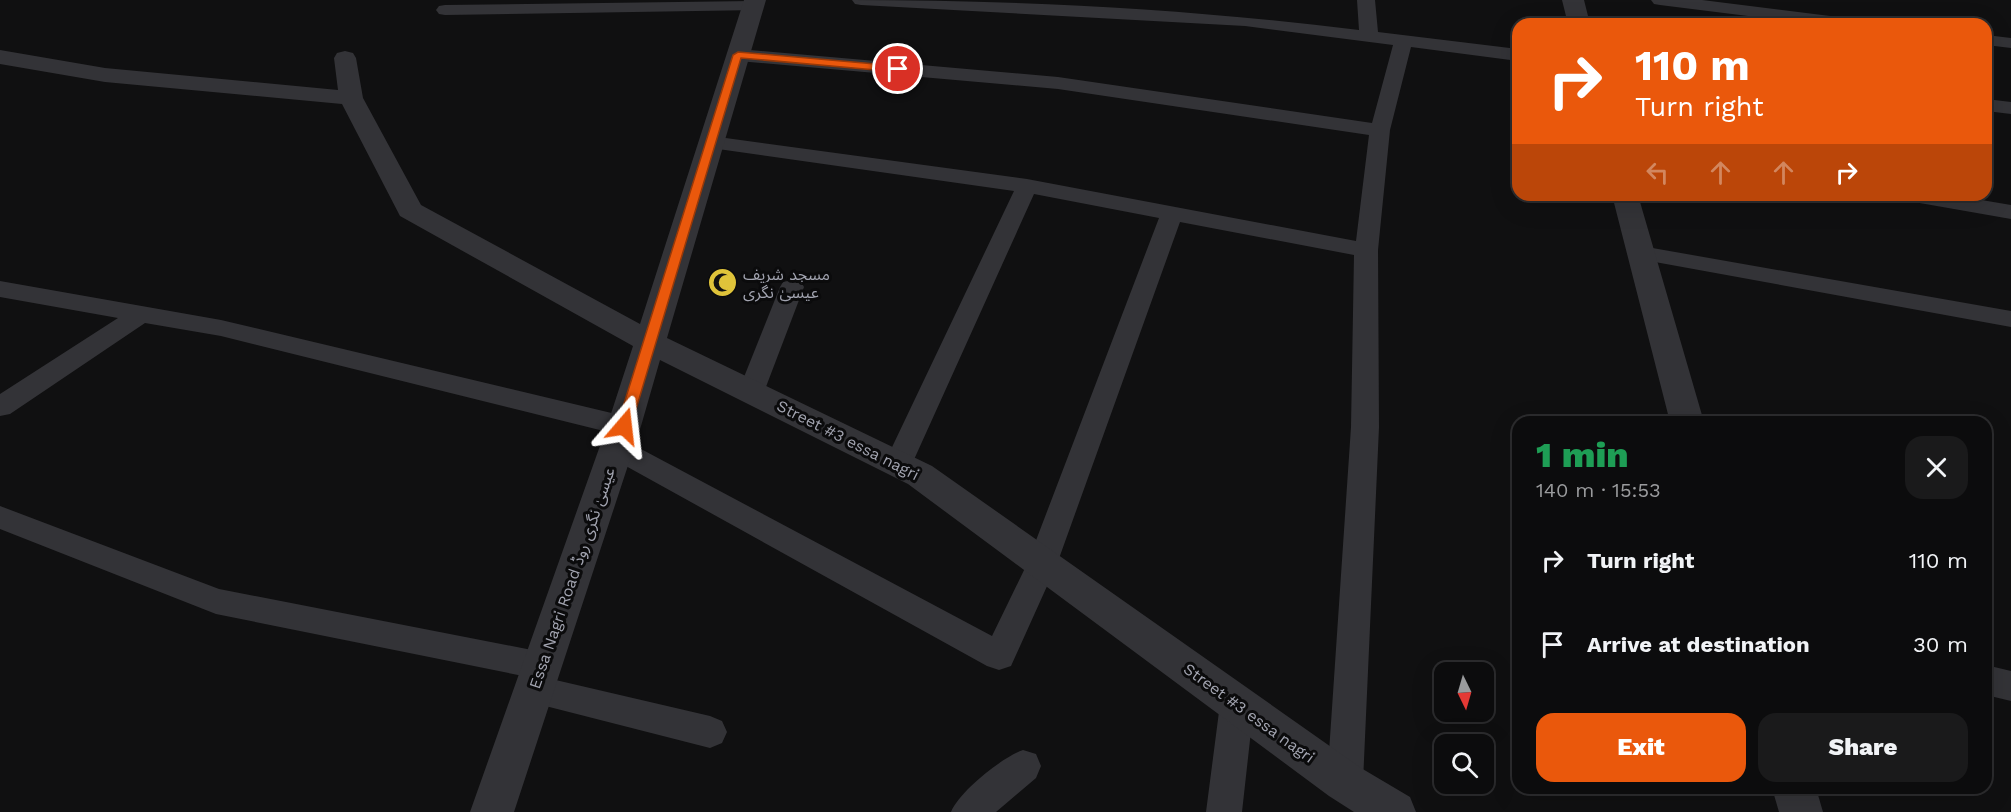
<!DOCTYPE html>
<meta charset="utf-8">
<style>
:root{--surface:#0c0c0d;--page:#1a1a1b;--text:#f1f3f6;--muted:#9a9b9d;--line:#2c2c2e;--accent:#ea580c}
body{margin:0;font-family:"Work Sans","Noto Sans Arabic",sans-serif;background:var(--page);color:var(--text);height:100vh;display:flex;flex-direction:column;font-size:22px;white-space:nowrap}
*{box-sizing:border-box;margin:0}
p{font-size:20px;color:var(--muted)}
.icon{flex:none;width:33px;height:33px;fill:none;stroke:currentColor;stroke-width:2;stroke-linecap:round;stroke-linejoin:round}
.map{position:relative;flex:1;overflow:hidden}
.panel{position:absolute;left:1512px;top:416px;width:480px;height:378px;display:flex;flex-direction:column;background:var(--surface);border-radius:18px;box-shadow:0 6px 24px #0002,0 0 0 2px var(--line)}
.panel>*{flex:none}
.top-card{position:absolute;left:1512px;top:18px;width:480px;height:183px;border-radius:18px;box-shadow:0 6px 24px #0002,0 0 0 2px var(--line);background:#ea580c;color:#fff;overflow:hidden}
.needle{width:39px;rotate:175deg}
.tools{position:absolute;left:1434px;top:662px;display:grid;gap:12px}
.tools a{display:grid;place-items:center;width:60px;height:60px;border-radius:12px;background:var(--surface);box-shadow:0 6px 24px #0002,0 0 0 2px var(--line);font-size:30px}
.pin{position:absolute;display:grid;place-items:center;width:51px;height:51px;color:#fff;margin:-26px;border:3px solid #fff;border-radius:50%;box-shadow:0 2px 6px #0007}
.me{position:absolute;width:66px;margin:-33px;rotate:17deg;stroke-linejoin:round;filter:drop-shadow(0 0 4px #0008)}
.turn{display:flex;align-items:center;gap:21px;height:126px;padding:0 24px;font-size:27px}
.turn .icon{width:78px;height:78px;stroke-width:2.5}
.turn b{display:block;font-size:42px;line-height:51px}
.lanes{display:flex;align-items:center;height:57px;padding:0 24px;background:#0003;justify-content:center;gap:30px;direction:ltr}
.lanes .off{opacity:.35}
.round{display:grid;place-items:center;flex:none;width:63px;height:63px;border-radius:18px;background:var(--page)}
.head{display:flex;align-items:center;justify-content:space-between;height:102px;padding:0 24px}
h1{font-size:36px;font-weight:800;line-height:45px;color:#1e9e55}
.cta{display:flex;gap:12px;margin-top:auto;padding:12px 24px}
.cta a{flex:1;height:69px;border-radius:18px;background:var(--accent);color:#fff;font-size:24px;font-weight:800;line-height:69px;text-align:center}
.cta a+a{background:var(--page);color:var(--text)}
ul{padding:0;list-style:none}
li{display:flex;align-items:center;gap:18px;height:84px;padding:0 24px}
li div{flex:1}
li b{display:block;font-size:22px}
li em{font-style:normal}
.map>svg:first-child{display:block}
</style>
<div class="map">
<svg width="2011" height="812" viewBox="0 0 2011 812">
<rect width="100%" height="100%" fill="#101011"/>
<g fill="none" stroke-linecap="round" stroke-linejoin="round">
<path fill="#333337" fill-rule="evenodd" d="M852 0C1022 0 1191 9 1359 30L1357 0H1375L1378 32 1518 49V61L1411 47 1390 130 1378 250 1379 427 1363 782 1358 794 1345 799 1332 794 1327 782 1351 427 1354 255 1180 222 1057 564 1011 666 999 670 987 666 606 455 602 448 606 441 616 438 626 441 992 636 1027 564 1159 218 1034 194 912 464 908 471 898 474 888 471 884 464 1014 191 711 148 704 146 701 142 704 138 711 136 1027 179 1356 241 1369 135 1058 89 738 61 731 59 729 55 731 51 738 49 1058 77 1372 123 1393 45 1245 26 861 5 855 4Z
M1651 0H1702L1854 19 1860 20 1863 24H1811L1660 5 1654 4Z
M753 1 759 2 762 6 759 10 445 15 439 14 436 10 439 6 445 5Z
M1986 35 2011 38V48L1986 45Z
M1986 99 2011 102V114L1986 111Z
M1903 195H1952L2011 205V219L1914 202 1906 200Z
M1641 246 2011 311V327L1633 258 1629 253 1633 248Z
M792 280 801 282 804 287 764 392 760 398 751 401 742 398 738 392 780 287 783 282Z
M0 281 221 320 624 416 634 419 638 426 634 433 624 436 221 336 145 323 10 414 0 416V394L118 318 0 297Z
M0 506 219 589 542 652 554 656 559 666 554 676 547 678 710 716 722 721 727 732 722 743 710 748 522 700 517 690 522 680 528 677 216 614 0 529Z
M1986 665 2011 671V701L1986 695Z
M1237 689 1249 693 1254 704 1242 812H1206L1220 704 1225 693Z
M1023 750 1036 754 1041 766 1036 778 996 812H951C960 791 1001 758 1023 750Z"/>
<path fill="#333337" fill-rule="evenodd" d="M744 0H766L667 338 932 466 1361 768 1410 797 1416 812H1354L1329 796 908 484 660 360 641 426 514 812H470L607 426 633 346 400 216 342 104 105 82 0 64V50L105 68 338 90 334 58 337 53 345 51 353 53 356 58 363 98 421 205 640 324Z
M1562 0H1584L1590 24H1568Z
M1612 195H1638L1704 422H1670Z
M1772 788H1816L1823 812H1779Z"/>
</g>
<path fill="#ea580c" stroke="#983908" stroke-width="1.5" d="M738 52 898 66 903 69 898 72 741 58 631 426 629 429H619L617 426 733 55Z"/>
<defs>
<symbol id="mosque-disc" viewBox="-11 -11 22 22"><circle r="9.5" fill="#dfc33a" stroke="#0b0b0c"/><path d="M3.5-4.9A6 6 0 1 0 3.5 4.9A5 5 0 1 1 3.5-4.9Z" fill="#111"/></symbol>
</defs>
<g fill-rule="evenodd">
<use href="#mosque-disc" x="706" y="266" width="33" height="33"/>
</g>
<g text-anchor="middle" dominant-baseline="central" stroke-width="6" stroke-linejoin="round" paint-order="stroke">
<g font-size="16" fill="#a2a4b0" stroke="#0b0b0c" text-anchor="start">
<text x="743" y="274">مسجد شریف<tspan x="743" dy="18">عیسیٰ نگری</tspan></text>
</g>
<g font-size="16" fill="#a2a4b0" stroke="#0b0b0c">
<text transform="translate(848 440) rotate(27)">Street #3 essa nagri</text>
<text transform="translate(572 578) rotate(-71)">Essa Nagri Road عیسیٰ نگری روڈ</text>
<text transform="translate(1249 713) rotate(36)">Street #3 essa nagri</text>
</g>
</g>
</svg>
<div class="tools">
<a><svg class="needle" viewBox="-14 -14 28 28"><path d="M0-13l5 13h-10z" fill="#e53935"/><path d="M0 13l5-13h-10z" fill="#9a9b9d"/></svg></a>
<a><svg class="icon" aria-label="search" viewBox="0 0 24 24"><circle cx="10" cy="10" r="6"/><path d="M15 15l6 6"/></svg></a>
</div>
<div class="pin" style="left:898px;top:69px;background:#d93025"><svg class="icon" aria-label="arrive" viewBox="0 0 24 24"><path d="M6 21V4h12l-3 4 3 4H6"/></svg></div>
<svg class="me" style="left:624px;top:426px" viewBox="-20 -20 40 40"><path d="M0-17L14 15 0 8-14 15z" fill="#ea580c" stroke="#fff" stroke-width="4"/></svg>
<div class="top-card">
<div class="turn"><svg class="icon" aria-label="right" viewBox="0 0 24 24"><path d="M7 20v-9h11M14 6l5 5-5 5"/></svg><div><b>110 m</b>Turn right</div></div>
<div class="lanes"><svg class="icon off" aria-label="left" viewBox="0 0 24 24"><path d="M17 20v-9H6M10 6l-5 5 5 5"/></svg><svg class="icon off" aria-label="ahead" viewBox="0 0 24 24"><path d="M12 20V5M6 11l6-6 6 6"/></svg><svg class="icon off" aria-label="ahead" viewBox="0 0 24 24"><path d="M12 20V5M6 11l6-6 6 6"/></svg><svg class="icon" aria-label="right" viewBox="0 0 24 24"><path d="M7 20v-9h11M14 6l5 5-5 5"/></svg></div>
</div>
<section class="panel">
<div class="head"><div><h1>1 min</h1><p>140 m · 15:53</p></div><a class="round"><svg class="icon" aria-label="close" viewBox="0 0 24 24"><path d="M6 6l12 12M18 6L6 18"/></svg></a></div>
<ul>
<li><svg class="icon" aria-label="right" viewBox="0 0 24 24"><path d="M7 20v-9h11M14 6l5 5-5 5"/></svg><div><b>Turn right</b></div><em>110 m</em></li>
<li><svg class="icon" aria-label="arrive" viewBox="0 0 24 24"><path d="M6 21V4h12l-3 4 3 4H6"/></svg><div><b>Arrive at destination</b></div><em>30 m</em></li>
</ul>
<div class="cta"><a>Exit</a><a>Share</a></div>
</section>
</div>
